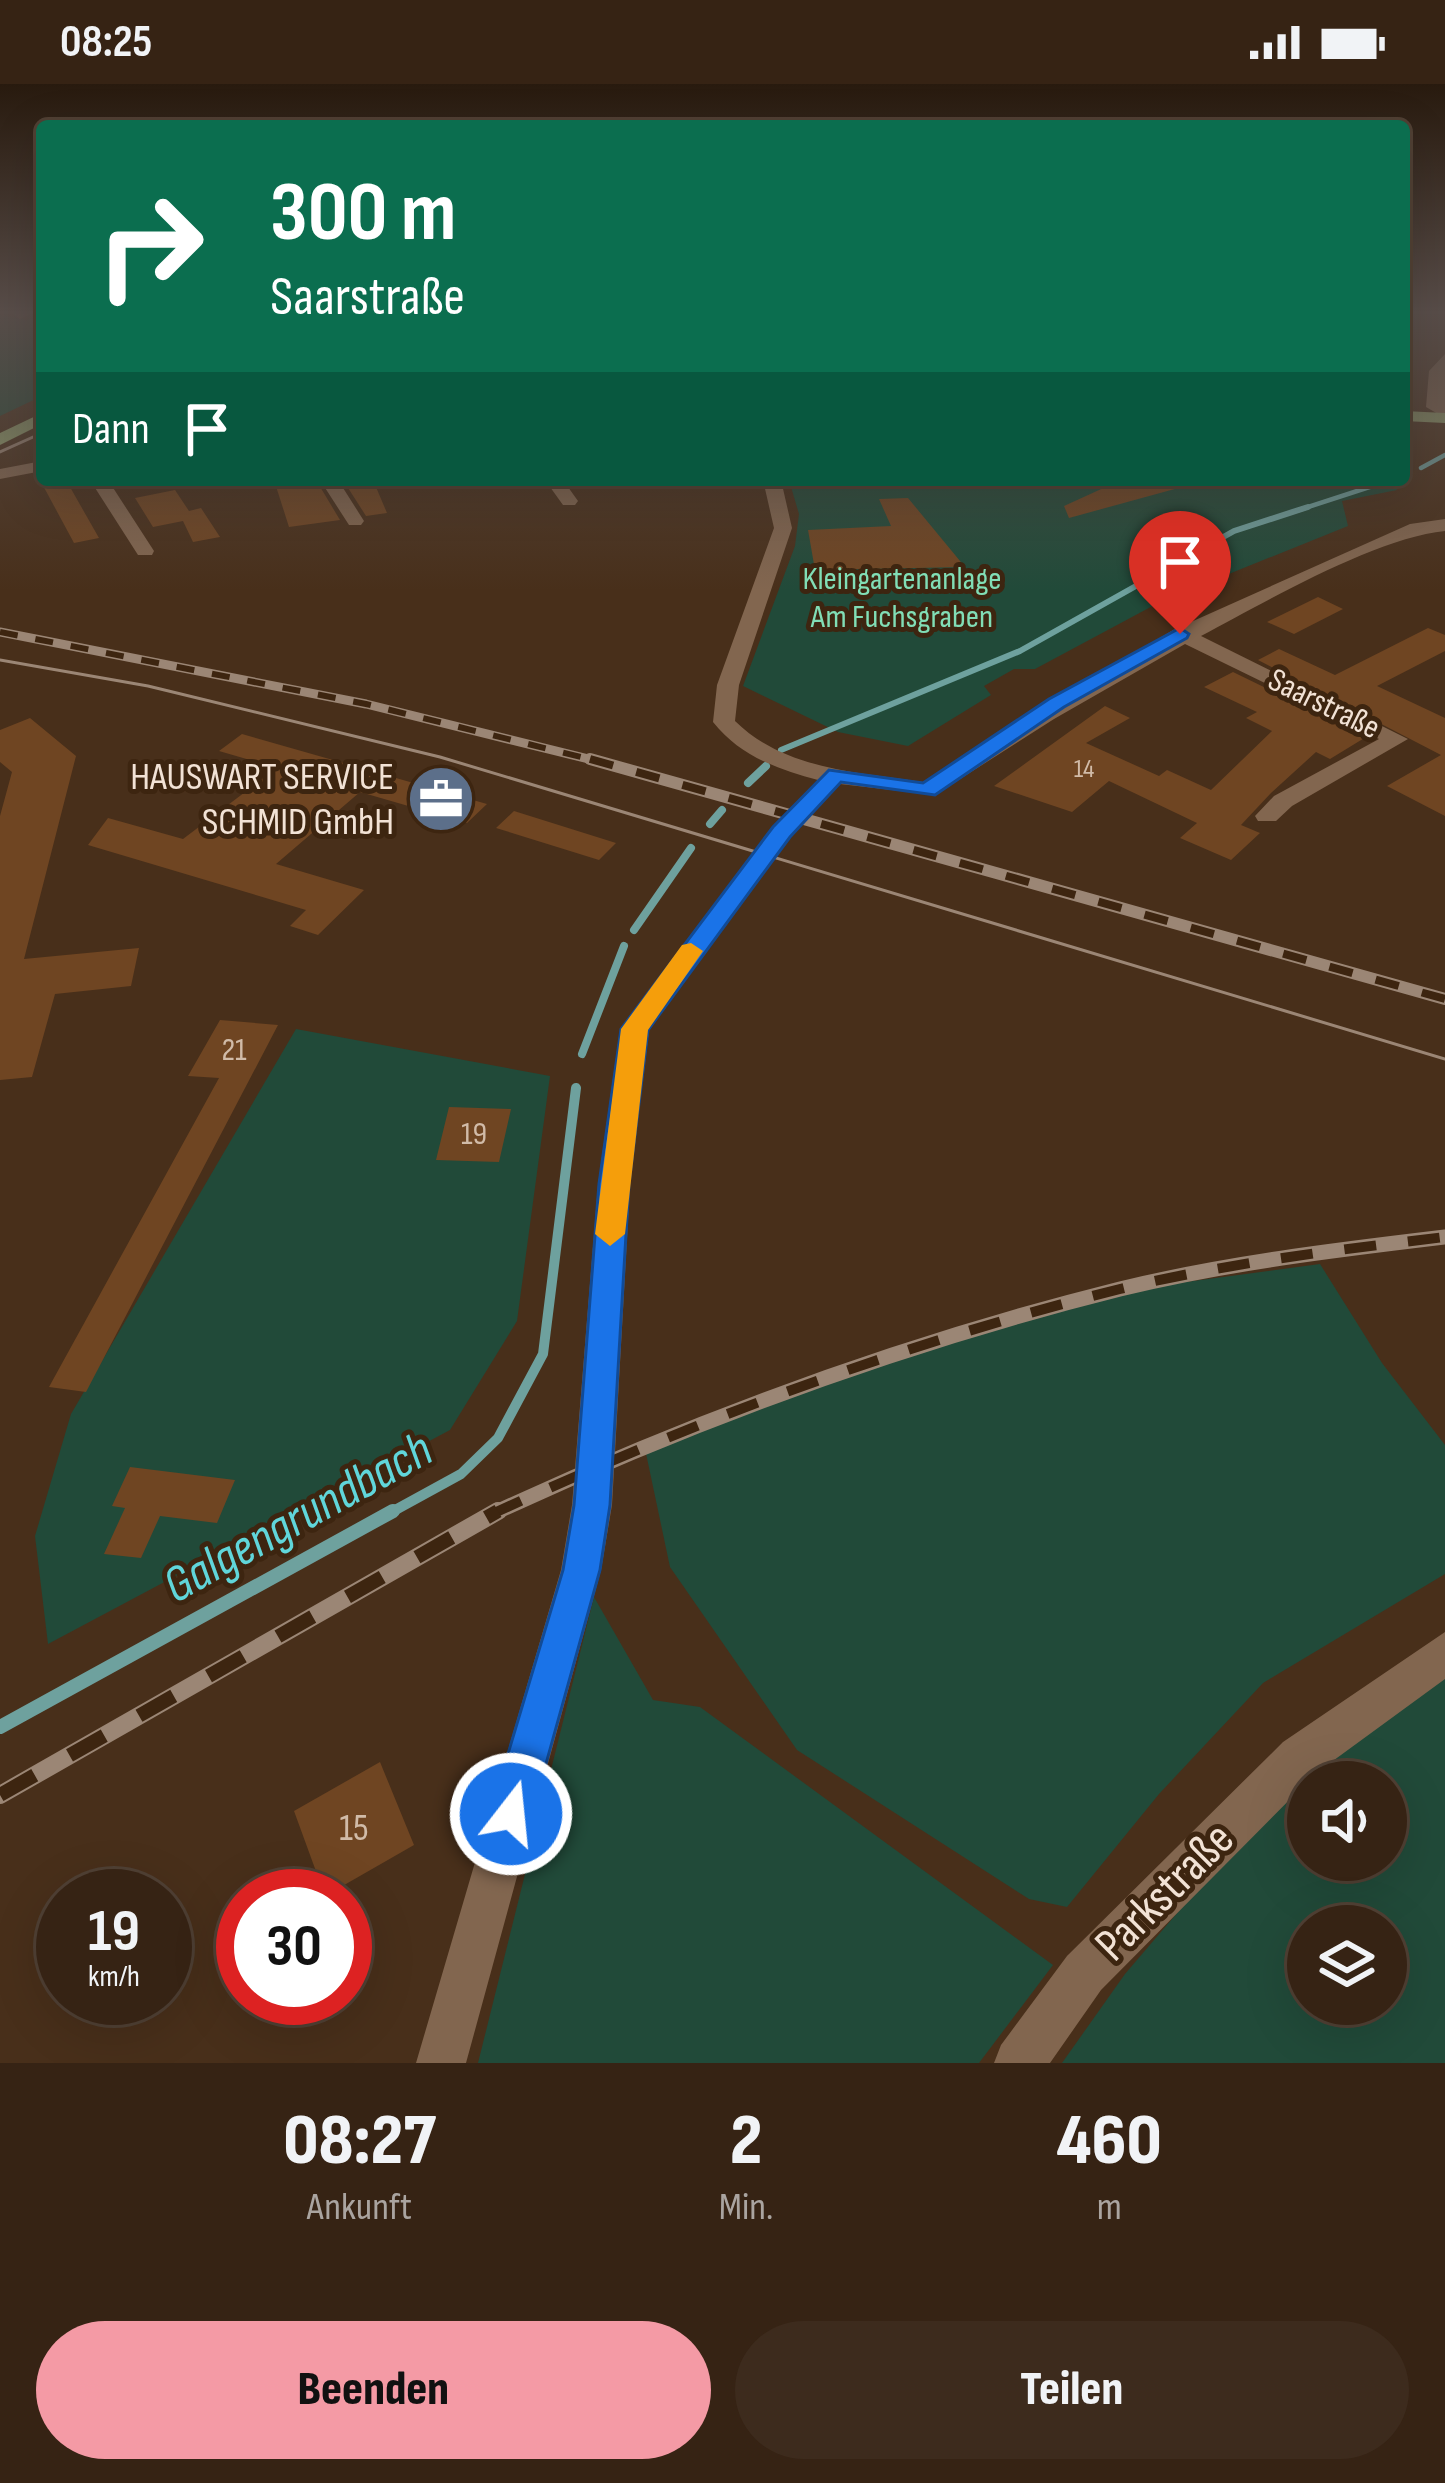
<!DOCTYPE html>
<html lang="de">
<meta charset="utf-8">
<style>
:root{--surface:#362314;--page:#3d2b1d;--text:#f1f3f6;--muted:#aaa4a0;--line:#504034;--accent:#f49aa5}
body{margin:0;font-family:"Sofia Sans Condensed",sans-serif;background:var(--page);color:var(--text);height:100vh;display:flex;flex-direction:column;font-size:45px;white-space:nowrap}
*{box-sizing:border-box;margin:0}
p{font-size:39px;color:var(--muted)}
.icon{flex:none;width:66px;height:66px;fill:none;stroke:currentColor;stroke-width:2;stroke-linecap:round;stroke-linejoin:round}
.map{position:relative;height:1979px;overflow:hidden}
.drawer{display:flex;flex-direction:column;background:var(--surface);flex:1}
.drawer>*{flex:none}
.top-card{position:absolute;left:36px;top:36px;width:1374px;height:366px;border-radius:12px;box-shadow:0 12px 48px #0002,0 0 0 3px var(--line);background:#0b6e4f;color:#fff;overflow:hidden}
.buttons{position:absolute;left:1287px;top:1677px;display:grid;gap:24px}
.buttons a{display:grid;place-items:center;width:120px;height:120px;border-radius:50%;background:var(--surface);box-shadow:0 12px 48px #0002,0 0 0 3px var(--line);font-size:60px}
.speed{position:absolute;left:36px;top:1785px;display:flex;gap:24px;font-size:60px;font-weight:700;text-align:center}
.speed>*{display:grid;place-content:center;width:156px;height:156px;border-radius:50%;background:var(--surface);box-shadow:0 12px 48px #0002,0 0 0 3px var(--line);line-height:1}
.speed small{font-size:30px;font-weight:400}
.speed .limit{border:18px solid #d22;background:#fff;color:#111}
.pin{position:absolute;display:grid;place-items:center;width:102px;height:102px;color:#fff;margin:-123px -51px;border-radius:50% 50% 50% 0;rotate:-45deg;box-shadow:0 0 12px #0007}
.pin .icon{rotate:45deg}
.me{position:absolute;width:132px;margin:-66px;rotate:16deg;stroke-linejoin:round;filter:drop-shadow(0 0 9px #0008)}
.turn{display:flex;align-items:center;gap:42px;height:252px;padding:0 36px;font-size:54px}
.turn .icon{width:156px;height:156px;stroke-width:2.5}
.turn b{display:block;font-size:84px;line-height:102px}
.then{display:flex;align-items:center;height:114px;padding:0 36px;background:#0003;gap:24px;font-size:45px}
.eta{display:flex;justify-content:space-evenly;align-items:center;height:204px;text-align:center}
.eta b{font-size:72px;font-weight:800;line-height:84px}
.primary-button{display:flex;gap:24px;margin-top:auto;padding:24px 36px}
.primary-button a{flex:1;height:138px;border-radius:72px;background:var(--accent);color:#111;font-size:48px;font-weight:800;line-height:138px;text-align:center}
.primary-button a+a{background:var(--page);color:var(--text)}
.status{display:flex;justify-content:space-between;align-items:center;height:84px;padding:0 60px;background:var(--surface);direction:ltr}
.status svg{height:33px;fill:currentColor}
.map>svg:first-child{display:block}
</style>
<div class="status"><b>08:25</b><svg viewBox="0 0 49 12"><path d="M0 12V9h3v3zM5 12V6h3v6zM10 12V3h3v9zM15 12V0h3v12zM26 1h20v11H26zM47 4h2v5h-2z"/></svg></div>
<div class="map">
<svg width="1445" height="1979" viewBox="0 0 1445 1979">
<rect width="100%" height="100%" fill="#482f1a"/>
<path fill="#214a39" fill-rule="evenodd" d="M42 230V312L0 332V231L27 236Z
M789 396H1391L1397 406 1342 417 1348 442 1209 498C1186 496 1173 497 1160 518L1035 585H1014L984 602 991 611 908 662 838 648 743 602 795 462 799 430Z
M296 945 550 992 517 1237 450 1346 48 1560 35 1452 71 1330Z
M1320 1180 1382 1279 1445 1361V1490L1263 1599 1159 1710 1067 1823 1029 1815 797 1666 670 1483 644 1360 916 1264 1111 1208Z
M594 1513 653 1616 700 1623 1053 1881 979 1979H478Z
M1445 1580V1979H1062L1125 1890 1295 1691ZM1308 1698H1386V1776H1308ZM1308 1842H1386V1920H1308Z"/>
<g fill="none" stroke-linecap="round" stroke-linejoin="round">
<path stroke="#6ea19e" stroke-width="4.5" d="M1421 384 1445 371
M1299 426 1391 396"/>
<path stroke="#6ea19e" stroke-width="6" d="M781 666 1020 567 1234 447 1308 423"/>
<path stroke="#6ea19e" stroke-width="8" d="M748 699 766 682
M710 740 722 726
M634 846 691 764
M582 970 624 862"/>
<path stroke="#6ea19e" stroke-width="10" d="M388 1430 461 1390 498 1354 543 1270 576 1004"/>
<path stroke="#6ea19e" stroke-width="14" d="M0 1643 393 1427"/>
</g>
<path fill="#6f4522" d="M40 396H66L99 454 74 459Z
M274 396H316L340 436 289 443Z
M343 396H373L387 429 366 432Z
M1121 396H1181L1182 403 1069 434 1064 422Z
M175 406 189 427 201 424 220 453 193 458 183 437 153 443 135 414Z
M908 414 965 483 815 486 808 446 891 442 879 415Z
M1318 513 1343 525 1294 550 1267 538Z
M1428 544 1445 551V567L1377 602 1445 634V732L1387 702 1441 671 1258 576 1279 565 1335 591Z
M1233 588 1366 653 1330 675 1316 668 1271 709 1241 741 1260 749 1231 776 1180 754 1197 739 1109 697 1072 728 994 702 1105 622 1130 634 1086 659 1159 692 1167 686 1211 706 1272 647 1246 634 1257 628 1204 603Z
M30 634 76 672 24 875 139 864 131 902 55 910 32 993 0 996V732L12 688 0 678V646Z
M242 650 487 720 467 739 360 708 276 780 364 806 318 851 290 842 306 826 88 761 108 734 183 755 277 684 219 667Z
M514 727 616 759 599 776 496 744Z
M220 936 278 941 86 1308 49 1303 219 994 188 992Z
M449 1023 511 1025 499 1078 436 1076Z
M130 1383 235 1396 217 1439 160 1432 141 1474 104 1470 125 1424 112 1422Z
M380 1678 414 1761 325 1812 294 1727Z"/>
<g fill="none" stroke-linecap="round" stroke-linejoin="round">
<path fill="#82664f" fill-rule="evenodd" d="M14 230H30L20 235Z
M1445 270V334L1426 323 1429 287Z
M42 377V387L0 395V385Z
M90 396H108L154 467 152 471H138Z
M320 396H338L364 437 361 441H349Z
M545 396H563L578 417 575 421H563Z
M763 396H781L792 444 739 601 735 637C785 686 857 688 923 698L1173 546 1410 440 1445 435V447C1375 454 1265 518 1201 552L1408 655 1292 722 1276 737H1258L1255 732 1274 712 1379 655 1185 560 1054 635 935 711 840 700 790 753 649 946 630 1101 612 1421 601 1486 466 1979H416L561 1486 572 1421 598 1101 620 945 772 743 818 696C777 685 740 672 713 638L717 601 774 444Z
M1445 1548V1595L1315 1690 1101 1906 1050 1979H994L1001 1961 1067 1872 1283 1658Z"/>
<path fill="#92a36f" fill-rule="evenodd" d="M1404 327 1445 329V339L1404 337Z
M42 329V340L0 361V349Z"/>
<path stroke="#9b8675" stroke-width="3" d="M0 368 42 349
M0 576 148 602 440 673 1445 975"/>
<defs>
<path id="rail-far3" d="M0 548 366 620 601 678"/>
<path id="rail-far2" d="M590 675 1445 915"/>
<path id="rail-far1" d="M492 1430C693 1337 904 1259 1120 1205 1227 1179 1336 1166 1445 1153"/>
<path id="rail" d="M0 1711 498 1427"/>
</defs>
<use href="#rail-far3" stroke="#9b8675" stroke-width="9"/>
<use href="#rail-far2" stroke="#9b8675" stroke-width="12"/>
<use href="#rail-far1" stroke="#9b8675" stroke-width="15"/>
<use href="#rail" stroke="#9b8675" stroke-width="18"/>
<use href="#rail-far3" stroke="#3d2510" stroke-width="6" stroke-dasharray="18" stroke-linecap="butt"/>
<use href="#rail-far2" stroke="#3d2510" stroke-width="8" stroke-dasharray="24" stroke-linecap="butt"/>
<use href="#rail-far1" stroke="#3d2510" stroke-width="10" stroke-dasharray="32" stroke-linecap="butt"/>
<use href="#rail" stroke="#3d2510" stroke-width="14" stroke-dasharray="40" stroke-linecap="butt"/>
</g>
<linearGradient id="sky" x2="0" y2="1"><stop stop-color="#281a0e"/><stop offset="0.45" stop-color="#584d49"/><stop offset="1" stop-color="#584d49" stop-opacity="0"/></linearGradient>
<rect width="1445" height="507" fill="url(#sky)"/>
<path fill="#1a73e8" stroke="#114b97" stroke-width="3" d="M1180 544 1189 550 1187 554 1064 623 935 711 841 698 790 753 648 946 629 1100 610 1421 600 1486 532 1730 526 1745 511 1751 497 1745 490 1730 563 1486 574 1421 599 1100 621 945 773 743 829 686 923 699 1049 615Z"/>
<path fill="#f59e0b" d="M691 859 703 867 648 946 625 1150 610 1162 595 1150 621 945 682 861Z"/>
<defs>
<symbol id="office-disc" viewBox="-11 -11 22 22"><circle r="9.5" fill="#5c6f8a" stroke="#3d2510"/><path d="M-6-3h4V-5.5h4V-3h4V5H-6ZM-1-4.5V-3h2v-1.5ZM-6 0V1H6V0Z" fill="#fff"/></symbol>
</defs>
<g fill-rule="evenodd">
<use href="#office-disc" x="403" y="677" width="76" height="76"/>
</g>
<g text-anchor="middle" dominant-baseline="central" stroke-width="10" stroke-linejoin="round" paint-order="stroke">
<g font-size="27" fill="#d1bba8">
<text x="1084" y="685">14</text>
</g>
<g font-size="33" fill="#81deb6" stroke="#3d2510">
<text x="902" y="495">Kleingartenanlage<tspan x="902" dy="38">Am Fuchsgraben</tspan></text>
</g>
<g font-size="33" fill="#f2e2d5" stroke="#3d2510">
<text transform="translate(1324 620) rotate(26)">Saarstraße</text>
</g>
<g font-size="33" fill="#d1bba8">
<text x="234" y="966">21</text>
<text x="474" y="1050">19</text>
</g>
<g font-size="39" fill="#f2e2d5" stroke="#3d2510" text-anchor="end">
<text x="394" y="693">HAUSWART SERVICE<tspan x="394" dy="45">SCHMID GmbH</tspan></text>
</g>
<g font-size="39" fill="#d1bba8">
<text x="354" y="1744">15</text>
</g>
<g font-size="48" fill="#f2e2d5" stroke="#3d2510">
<text transform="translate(1165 1808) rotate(-45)">Parkstraße</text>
</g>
<g font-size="51" font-style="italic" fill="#60d6da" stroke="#3d2510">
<text transform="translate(298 1434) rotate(-29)">Galgengrundbach</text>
</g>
</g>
</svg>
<div class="buttons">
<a><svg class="icon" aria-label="sound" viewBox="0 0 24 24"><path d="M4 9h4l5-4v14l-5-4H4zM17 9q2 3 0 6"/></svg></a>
<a><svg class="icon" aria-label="layers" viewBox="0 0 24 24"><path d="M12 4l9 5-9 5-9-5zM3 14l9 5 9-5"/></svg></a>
</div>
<div class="speed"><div>19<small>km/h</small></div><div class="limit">30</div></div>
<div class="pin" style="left:1180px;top:550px;background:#d93025"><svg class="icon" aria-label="arrive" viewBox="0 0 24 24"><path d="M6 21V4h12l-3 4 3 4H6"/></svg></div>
<svg class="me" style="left:511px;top:1730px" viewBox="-20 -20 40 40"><circle r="17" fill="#1a73e8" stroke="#fff" stroke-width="3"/><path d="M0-11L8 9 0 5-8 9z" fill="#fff"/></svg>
<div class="top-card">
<div class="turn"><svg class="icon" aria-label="right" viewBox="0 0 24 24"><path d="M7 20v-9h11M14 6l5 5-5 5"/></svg><div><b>300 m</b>Saarstraße</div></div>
<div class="then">Dann<svg class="icon" aria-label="arrive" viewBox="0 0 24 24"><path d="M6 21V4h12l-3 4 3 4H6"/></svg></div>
</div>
</div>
<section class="drawer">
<div class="eta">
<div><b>08:27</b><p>Ankunft</p></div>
<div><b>2</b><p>Min.</p></div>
<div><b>460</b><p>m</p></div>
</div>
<div class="primary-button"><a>Beenden</a><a>Teilen</a></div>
</section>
